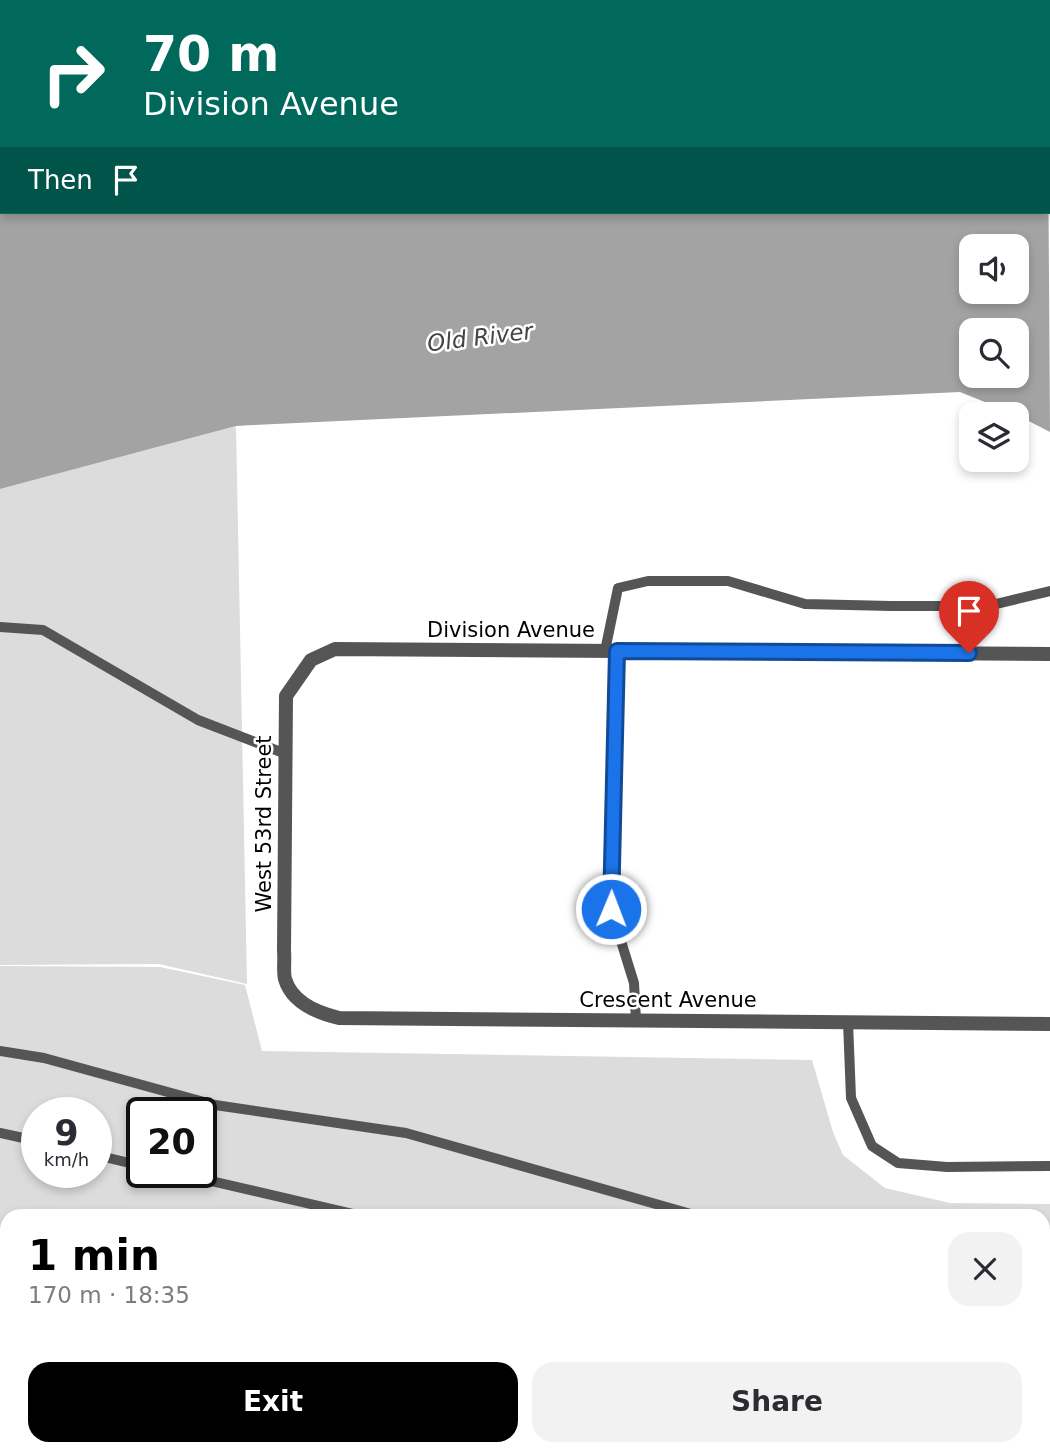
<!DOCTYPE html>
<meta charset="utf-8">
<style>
:root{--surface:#fff;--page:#f2f2f3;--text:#2b2b33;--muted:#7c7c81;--accent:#000}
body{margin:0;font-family:"DejaVu Sans",sans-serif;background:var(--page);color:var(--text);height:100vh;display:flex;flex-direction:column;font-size:26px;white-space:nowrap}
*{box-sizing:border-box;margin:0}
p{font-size:23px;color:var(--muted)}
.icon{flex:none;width:38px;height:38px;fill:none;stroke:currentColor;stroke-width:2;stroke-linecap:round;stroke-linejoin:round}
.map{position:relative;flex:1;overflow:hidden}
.side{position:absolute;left:0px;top:1209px;width:1050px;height:247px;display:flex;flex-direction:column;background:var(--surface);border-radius:21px 21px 0 0;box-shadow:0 4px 10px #0003}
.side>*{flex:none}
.banner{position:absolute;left:0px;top:0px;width:1050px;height:214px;box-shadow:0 4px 10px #0003;background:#00695c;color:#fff;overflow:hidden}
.fabs{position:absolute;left:959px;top:234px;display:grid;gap:14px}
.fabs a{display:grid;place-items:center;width:70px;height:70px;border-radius:14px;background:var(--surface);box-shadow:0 4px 10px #0003;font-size:35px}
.speed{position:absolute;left:21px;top:1097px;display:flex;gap:14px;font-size:35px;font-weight:700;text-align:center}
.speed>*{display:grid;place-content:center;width:91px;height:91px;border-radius:50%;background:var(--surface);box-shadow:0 4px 10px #0003;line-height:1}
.speed small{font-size:18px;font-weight:400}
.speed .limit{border:4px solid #111;border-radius:10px;background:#fff;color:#111}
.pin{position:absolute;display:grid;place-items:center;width:60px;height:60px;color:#fff;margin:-72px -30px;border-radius:50% 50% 50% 0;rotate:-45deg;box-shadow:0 0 7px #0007}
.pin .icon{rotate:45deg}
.me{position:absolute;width:77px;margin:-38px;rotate:1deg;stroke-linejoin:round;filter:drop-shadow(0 0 5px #0008)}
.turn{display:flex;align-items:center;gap:24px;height:147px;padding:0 28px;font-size:32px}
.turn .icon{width:91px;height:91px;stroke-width:2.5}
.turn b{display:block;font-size:49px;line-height:60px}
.then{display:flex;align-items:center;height:66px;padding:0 28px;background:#0003;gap:14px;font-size:26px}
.round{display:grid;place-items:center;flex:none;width:74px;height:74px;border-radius:21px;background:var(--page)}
.head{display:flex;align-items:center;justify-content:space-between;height:119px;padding:0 28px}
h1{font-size:42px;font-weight:700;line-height:52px;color:var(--accent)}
.action{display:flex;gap:14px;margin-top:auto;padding:14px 28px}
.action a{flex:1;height:80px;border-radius:21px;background:var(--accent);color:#fff;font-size:28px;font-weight:700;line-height:80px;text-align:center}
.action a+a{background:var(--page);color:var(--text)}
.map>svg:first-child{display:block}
</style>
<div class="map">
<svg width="1050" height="1455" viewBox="0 0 1050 1455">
<rect width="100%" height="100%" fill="#fff"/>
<path fill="#dcdcdc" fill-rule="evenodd" d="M236 426 247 984 159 964 0 965V489Z
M0 966 160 967 245 985 262 1051 812 1060 833 1132 843 1155 885 1188 950 1203 1050 1204V1455H1022L993 1449H1043V1216H7V1245L0 1244ZM37 1113H96V1172H37ZM142 1113H201V1172H142Z
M0 1326 7 1328V1449H609L640 1455H0Z"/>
<path fill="#a3a3a3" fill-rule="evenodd" d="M512 0H1005L511 2Z
M1048 128 1050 432 1017 415 960 392 254 425 236 426 0 489V153L2 212H1048ZM971 247H1017V292H971ZM971 331H1017V376H971Z"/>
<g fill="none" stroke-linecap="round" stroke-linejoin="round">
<defs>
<path id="highway" d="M0 1270 7 1272
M0 1326 7 1328
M609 1449 640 1455
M875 1449 905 1455"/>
</defs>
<use href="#highway" stroke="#dbdbdb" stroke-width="24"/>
<path stroke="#777" stroke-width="4.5" stroke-dasharray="2 3.5" stroke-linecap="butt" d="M0 1394 7 1395
M130 1449 135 1455"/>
<path stroke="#555" stroke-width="10" d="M81 2 84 0
M273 2V0
M0 76 2 75
M0 627 43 630 198 720 286 754
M605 651 618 588 648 581H728L805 604 891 606H988L1050 591
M617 651 611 909 634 983 636 1020
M848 1022 851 1098 872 1146 898 1163 947 1167 1050 1166
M0 1051 44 1058 215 1105 406 1133 698 1216
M0 1133 37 1141
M96 1155 142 1166
M172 1172 362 1216
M1043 1317 1050 1320
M1043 1379 1050 1381"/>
<path stroke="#555" stroke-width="14" d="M1050 654 335 649 311 660 286 696 284 951C285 959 283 971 285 979 292 1003 318 1013 339 1018L1050 1024"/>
<use href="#highway" stroke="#000" stroke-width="21"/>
<path stroke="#000" stroke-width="5" stroke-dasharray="10 3.5 2 3.5" stroke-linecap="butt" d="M1041 2 1042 0
M1048 56 1050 50"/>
</g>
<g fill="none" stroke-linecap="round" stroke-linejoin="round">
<defs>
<path id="route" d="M611 909 617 651 969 653"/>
</defs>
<use href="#route" stroke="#114b97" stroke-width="18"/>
<use href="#route" stroke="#1a73e8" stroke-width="12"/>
</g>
<g text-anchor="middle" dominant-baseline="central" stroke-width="5" stroke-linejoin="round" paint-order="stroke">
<g font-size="21" fill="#000" stroke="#fff">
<text x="511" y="630">Division Avenue</text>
<text transform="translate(264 824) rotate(-90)">West 53rd Street</text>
<text x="668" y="1000">Crescent Avenue</text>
</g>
<g font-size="23" font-style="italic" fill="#444" stroke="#fff">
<text transform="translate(480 337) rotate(-7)">Old River</text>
</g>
</g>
</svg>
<div class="fabs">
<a><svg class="icon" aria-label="sound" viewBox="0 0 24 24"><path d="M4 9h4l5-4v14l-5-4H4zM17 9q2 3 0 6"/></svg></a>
<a><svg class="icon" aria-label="search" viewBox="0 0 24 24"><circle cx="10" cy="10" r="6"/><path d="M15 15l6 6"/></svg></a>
<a><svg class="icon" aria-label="layers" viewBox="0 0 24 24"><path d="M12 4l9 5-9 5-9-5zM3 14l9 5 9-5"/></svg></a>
</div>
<div class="speed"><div>9<small>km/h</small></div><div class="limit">20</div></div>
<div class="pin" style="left:969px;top:653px;background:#d93025"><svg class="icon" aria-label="arrive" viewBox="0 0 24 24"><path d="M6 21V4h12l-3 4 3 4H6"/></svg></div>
<svg class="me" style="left:611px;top:909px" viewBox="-20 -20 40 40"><circle r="17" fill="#1a73e8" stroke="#fff" stroke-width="3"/><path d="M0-11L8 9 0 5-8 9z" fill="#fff"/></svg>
<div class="banner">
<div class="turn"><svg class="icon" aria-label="right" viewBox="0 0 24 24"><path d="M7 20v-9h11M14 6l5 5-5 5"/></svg><div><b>70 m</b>Division Avenue</div></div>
<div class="then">Then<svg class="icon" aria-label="arrive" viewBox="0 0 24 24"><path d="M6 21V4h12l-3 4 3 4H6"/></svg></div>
</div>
<section class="side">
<div class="head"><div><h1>1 min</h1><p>170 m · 18:35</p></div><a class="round"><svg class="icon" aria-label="close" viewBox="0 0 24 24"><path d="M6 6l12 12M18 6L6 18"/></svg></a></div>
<div class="action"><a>Exit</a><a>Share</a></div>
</section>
</div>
